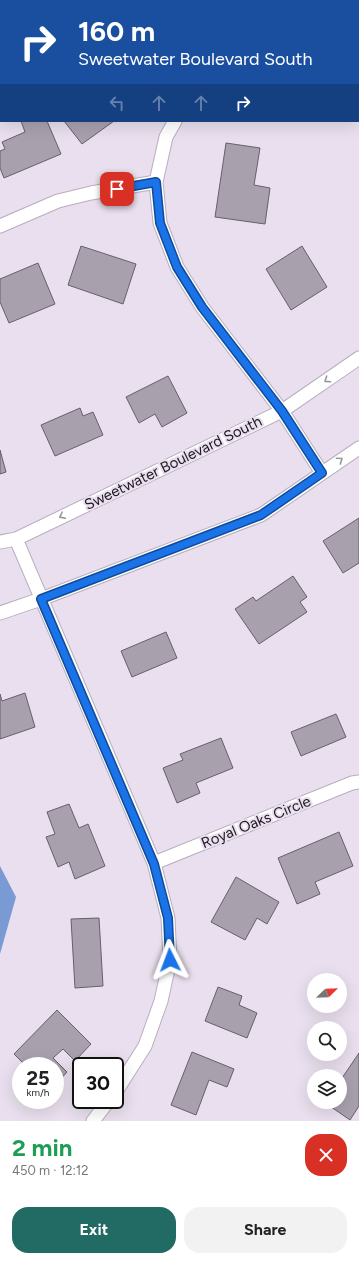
<!DOCTYPE html>
<meta charset="utf-8">
<style>
:root{--surface:#fff;--page:#f2f2f2;--text:#222;--muted:#767676;--accent:#226b64}
body{margin:0;font-family:Figtree,sans-serif;background:var(--page);color:var(--text);height:100vh;display:flex;flex-direction:column;font-size:15px;white-space:nowrap}
*{box-sizing:border-box;margin:0}
p{font-size:13px;color:var(--muted)}
.icon{flex:none;width:22px;height:22px;fill:none;stroke:currentColor;stroke-width:2;stroke-linecap:round;stroke-linejoin:round}
.map{position:relative;height:1121px;overflow:hidden}
.panel{display:flex;flex-direction:column;background:var(--surface);flex:1}
.panel>*{flex:none}
.banner{position:absolute;left:0px;top:0px;width:359px;height:122px;box-shadow:0 4px 16px #0002;background:#1a4fa0;color:#fff;overflow:hidden}
.needle{width:26px;rotate:67deg}
.fabs{position:absolute;left:307px;top:973px;display:grid;gap:8px}
.fabs a{display:grid;place-items:center;width:40px;height:40px;border-radius:50%;background:var(--surface);box-shadow:0 4px 16px #0002;font-size:20px}
.speed{position:absolute;left:12px;top:1057px;display:flex;gap:8px;font-size:20px;font-weight:700;text-align:center}
.speed>*{display:grid;place-content:center;width:52px;height:52px;border-radius:50%;background:var(--surface);box-shadow:0 4px 16px #0002;line-height:1}
.speed small{font-size:10px;font-weight:400}
.speed .limit{border:2px solid #111;border-radius:6px;background:#fff;color:#111}
.pin{position:absolute;display:grid;place-items:center;width:34px;height:34px;color:#fff;margin:-17px;border-radius:8px;box-shadow:0 2px 6px #0006}
.me{position:absolute;width:44px;margin:-22px;rotate:357deg;stroke-linejoin:round;filter:drop-shadow(0 0 3px #0008)}
.turn{display:flex;align-items:center;gap:14px;height:84px;padding:0 12px;font-size:18px}
.turn .icon{width:52px;height:52px;stroke-width:2.5}
.turn b{display:block;font-size:28px;line-height:34px}
.lanes{display:flex;align-items:center;height:38px;padding:0 12px;background:#0003;justify-content:center;gap:20px;direction:ltr}
.lanes .off{opacity:.35}
.round{display:grid;place-items:center;flex:none;width:42px;height:42px;border-radius:16px;background:var(--page)}
.overview{display:flex;align-items:center;justify-content:space-between;height:68px;padding:0 12px}
h1{font-size:24px;font-weight:700;line-height:30px;color:#1e9e55}
.button{display:flex;gap:8px;margin-top:auto;padding:8px 12px}
.button a{flex:1;height:46px;border-radius:16px;background:var(--accent);color:#fff;font-size:16px;font-weight:700;line-height:46px;text-align:center}
.button a+a{background:var(--page);color:var(--text)}
.map>svg:first-child{display:block}
</style>
<div class="map">
<svg width="359" height="1121" viewBox="0 0 359 1121">
<rect width="100%" height="100%" fill="#e9dfee"/>
<path fill="#b6e4b7" d="M0 0H90V1H1L0 70Z"/>
<path fill="#799ad2" d="M0 866 16 897 0 954Z"/>
<path fill="#a9a0ae" stroke="#675f6c" d="M172 0H204L203 1Z
M358 74H359L358 120Z
M21 121H47L61 154 4 178 0 168V151L5 149 2 142 25 132Z
M64 121H114L82 144Z
M226 143 260 148 254 185 270 188 265 224 215 217Z
M81 246 136 264 123 304 68 285Z
M302 246 327 287 291 310 266 269Z
M38 263 55 304 9 323 0 302V279Z
M168 376 187 413 162 427 155 414 139 423 126 397Z
M80 408 83 416 93 412 103 435 55 456 41 425Z
M0 450 6 472 0 474Z
M359 518V563L343 573 323 541Z
M293 576 307 597 300 602 307 612 259 644 235 609 253 597 256 601Z
M166 632 177 658 132 677 121 651Z
M25 693 35 727 0 739V694L2 701Z
M336 714 346 737 301 756 291 732Z
M221 738 233 768 196 783 200 793 177 803 163 768 183 760 180 754Z
M69 804 79 828 88 824 105 866 75 879 69 862 58 867 46 837 55 834 47 812Z
M339 832 353 866 315 882 320 894 297 904 278 858Z
M236 877 279 902 267 924 257 918 245 940 211 922Z
M99 918 103 986 75 988 71 919Z
M218 987 242 996 239 1005 257 1013 247 1038 205 1021Z
M57 1010 91 1044 75 1061 63 1049 53 1058 67 1072 55 1085V1066H26L14 1054Z
M192 1052 234 1069 227 1087 209 1080 196 1115 171 1105Z
M359 1053V1106L350 1120 324 1102H340V1081Z
M314 1082V1095L308 1091Z"/>
<g fill="none" stroke-linecap="round" stroke-linejoin="round">
<defs>
<path id="street" d="M297 0 299 1
M254 1 255 0
M358 17H359
M175 121 166 137 156 182 160 223 177 267 202 307 282 411 322 473
M0 226 58 201 91 193 156 182
M16 539 154 863 168 918 170 960 161 1001 145 1046 115 1093
M0 542 16 539 282 411 359 358
M0 613 41 599 261 515 359 448
M154 863 352 783 359 782
M93 1121 109 1100"/>
</defs>
<use href="#street" stroke="#b8aebd" stroke-width="15"/>
<use href="#street" stroke="#fff" stroke-width="13"/>
</g>
<defs><path id="oneway-chevron" d="M-2-3.5L2.5 0L-2 3.5" fill="none" stroke-width="1.6" stroke-linecap="round" stroke-linejoin="round"/></defs>
<g stroke="#99989a">
<use href="#oneway-chevron" transform="translate(327 380) rotate(146)"/>
<use href="#oneway-chevron" transform="translate(340 460) rotate(-35)"/>
<use href="#oneway-chevron" transform="translate(62 516) rotate(154)"/>
</g>
<g fill="none" stroke-linecap="round" stroke-linejoin="round">
<defs>
<path id="route" d="M117 189 156 182 160 223 177 267 202 307 282 411 322 473 261 515 41 599 154 864 168 918 170 960"/>
</defs>
<use href="#route" stroke="#114b97" stroke-width="10"/>
<use href="#route" stroke="#1a73e8" stroke-width="7"/>
</g>
<g text-anchor="middle" dominant-baseline="central" stroke-width="4" stroke-linejoin="round" paint-order="stroke">
<g font-size="15" fill="#1d191f" stroke="#e9dfee">
<text transform="translate(173 463) rotate(-26)">Sweetwater Boulevard South</text>
<text transform="translate(256 822) rotate(-22)">Royal Oaks Circle</text>
</g>
</g>
</svg>
<div class="fabs">
<a><svg class="needle" viewBox="-14 -14 28 28"><path d="M0-13l5 13h-10z" fill="#e53935"/><path d="M0 13l5-13h-10z" fill="#767676"/></svg></a>
<a><svg class="icon" aria-label="search" viewBox="0 0 24 24"><circle cx="10" cy="10" r="6"/><path d="M15 15l6 6"/></svg></a>
<a><svg class="icon" aria-label="layers" viewBox="0 0 24 24"><path d="M12 4l9 5-9 5-9-5zM3 14l9 5 9-5"/></svg></a>
</div>
<div class="speed"><div>25<small>km/h</small></div><div class="limit">30</div></div>
<div class="pin" style="left:117px;top:189px;background:#d93025"><svg class="icon" aria-label="arrive" viewBox="0 0 24 24"><path d="M6 21V4h12l-3 4 3 4H6"/></svg></div>
<svg class="me" style="left:170px;top:960px" viewBox="-20 -20 40 40"><path d="M0-17L14 15 0 8-14 15z" fill="#1a73e8" stroke="#fff" stroke-width="4"/></svg>
<div class="banner">
<div class="turn"><svg class="icon" aria-label="right" viewBox="0 0 24 24"><path d="M7 20v-9h11M14 6l5 5-5 5"/></svg><div><b>160 m</b>Sweetwater Boulevard South</div></div>
<div class="lanes"><svg class="icon off" aria-label="left" viewBox="0 0 24 24"><path d="M17 20v-9H6M10 6l-5 5 5 5"/></svg><svg class="icon off" aria-label="ahead" viewBox="0 0 24 24"><path d="M12 20V5M6 11l6-6 6 6"/></svg><svg class="icon off" aria-label="ahead" viewBox="0 0 24 24"><path d="M12 20V5M6 11l6-6 6 6"/></svg><svg class="icon" aria-label="right" viewBox="0 0 24 24"><path d="M7 20v-9h11M14 6l5 5-5 5"/></svg></div>
</div>
</div>
<section class="panel">
<div class="overview"><div><h1>2 min</h1><p>450 m · 12:12</p></div><a class="round" style="background:#d93025;color:#fff"><svg class="icon" aria-label="close" viewBox="0 0 24 24"><path d="M6 6l12 12M18 6L6 18"/></svg></a></div>
<div class="button"><a>Exit</a><a>Share</a></div>
</section>
